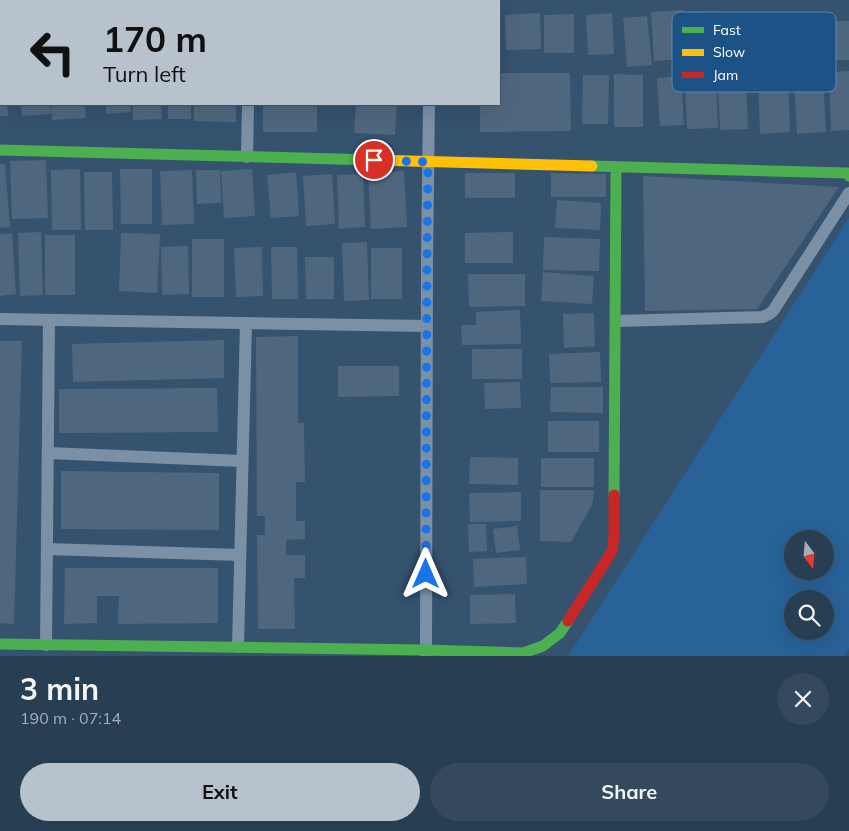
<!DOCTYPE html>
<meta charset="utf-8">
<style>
:root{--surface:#283e53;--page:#34495d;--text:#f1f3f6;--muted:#a5aeb8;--line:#44576a;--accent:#b8c2cd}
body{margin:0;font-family:Mulish,sans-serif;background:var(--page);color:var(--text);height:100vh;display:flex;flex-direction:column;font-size:19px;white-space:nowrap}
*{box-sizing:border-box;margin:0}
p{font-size:16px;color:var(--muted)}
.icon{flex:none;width:28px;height:28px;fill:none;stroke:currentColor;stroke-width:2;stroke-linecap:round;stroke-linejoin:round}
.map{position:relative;height:656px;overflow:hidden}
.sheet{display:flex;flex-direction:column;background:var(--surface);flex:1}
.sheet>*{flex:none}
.hud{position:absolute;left:0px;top:0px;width:500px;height:105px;box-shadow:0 5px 20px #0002,0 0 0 1px var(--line);background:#b8c2cd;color:#111;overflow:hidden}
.needle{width:32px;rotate:164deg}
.tools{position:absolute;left:784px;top:530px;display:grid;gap:10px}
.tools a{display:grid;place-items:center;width:50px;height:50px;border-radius:50%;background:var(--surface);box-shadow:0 5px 20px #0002,0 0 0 1px var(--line);font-size:25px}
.pin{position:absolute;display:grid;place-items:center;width:42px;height:42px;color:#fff;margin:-21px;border:2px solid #fff;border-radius:50%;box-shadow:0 1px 5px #0007}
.me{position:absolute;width:55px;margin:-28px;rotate:0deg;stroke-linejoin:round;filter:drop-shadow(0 0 4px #0008)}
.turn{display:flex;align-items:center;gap:18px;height:105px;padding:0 20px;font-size:22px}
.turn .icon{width:65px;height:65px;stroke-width:2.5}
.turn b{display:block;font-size:35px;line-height:42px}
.round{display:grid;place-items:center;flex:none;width:52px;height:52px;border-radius:26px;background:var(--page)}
.overview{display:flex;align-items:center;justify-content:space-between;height:85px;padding:0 20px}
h1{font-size:30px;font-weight:700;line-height:38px}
.cta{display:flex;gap:10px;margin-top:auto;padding:10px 20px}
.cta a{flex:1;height:58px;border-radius:30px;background:var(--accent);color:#111;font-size:20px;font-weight:700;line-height:58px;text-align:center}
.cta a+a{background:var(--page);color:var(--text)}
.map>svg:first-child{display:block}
</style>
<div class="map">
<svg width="849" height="656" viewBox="0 0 849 656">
<rect width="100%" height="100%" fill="#35526f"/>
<path fill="#286299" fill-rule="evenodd" d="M849 218V648L844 656H568ZM792 539H825V571H792ZM792 599H825V631H792Z"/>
<path fill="#4f677e" d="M683 10 686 59 654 61 651 12Z
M718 11 720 56 691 58 690 12Z
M540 13 541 49 506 50 505 15Z
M612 13 614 54 588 55 586 15Z
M574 14V53H544V15Z
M647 16 652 65 627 67 623 18Z
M829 21H849V60H829Z
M849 71V130L831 131 829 72Z
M499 73H570L571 131 480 132V104H499Z
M614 74 643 75V127H614Z
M583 75H609L608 124H582Z
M681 76 684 125 660 126 657 78Z
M823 76 826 132 797 134 794 77Z
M788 77 790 132 760 134 758 78Z
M746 78 748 129 720 130 718 79Z
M716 79 718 128 687 129 685 81Z
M0 104H7L8 116H0Z
M20 104H50L51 114 22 116Z
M51 104H85L86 118 52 120Z
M106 104H130L131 112 106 114Z
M132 104H161L162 119 133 120Z
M168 104H191V119H168Z
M194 104H236V122L194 121Z
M263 104H317V132H263Z
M356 104H397L395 135 354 133Z
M46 160 48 218 12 219 10 161Z
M0 164H5L10 227 0 228Z
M80 169 81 230H52L51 170Z
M120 169H152V224H121Z
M252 169 255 216 224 218 221 171Z
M192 170 194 224 162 225 160 171Z
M196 170H220L221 203 197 204Z
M404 171 407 227 371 229 368 173Z
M84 172H112L113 230H85Z
M296 172 299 216 271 218 267 175Z
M465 173H515V198H465Z
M551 173 606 174V197H551Z
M332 174 335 224 306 226 303 176Z
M363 174 365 227 339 229 337 175Z
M643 176 839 187 757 309 645 311Z
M557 200 601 203 600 230 555 228Z
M41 232 43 295 20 296 18 233Z
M513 232V263H465V233Z
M12 233 16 294 0 296V234Z
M121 233 160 234 157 293 119 291Z
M45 235H75V295H45Z
M544 237 600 239 599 271 543 270Z
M192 239H224V297H192Z
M367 242 369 300 344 301 342 243Z
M188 246 189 294 162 295 161 247Z
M262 247 263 296 236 297 234 248Z
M271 247H297L298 299H272Z
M371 248H402V299H371Z
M305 257H334V299H306Z
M543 272 594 276 592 304 541 301Z
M468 274H525V306L469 307Z
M520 310 521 344 462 345 461 325H476V312Z
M594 313 595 346 564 348 563 314Z
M298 336V423H304L305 482H296V521H305V539L286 540V555H305V578H294L295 629H258L257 535H265V516H257L256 337Z
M224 340V378L73 382 72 344Z
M0 341H22L14 624 0 623Z
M472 349H522V379H472Z
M600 352 601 382 550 383 549 354Z
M338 366H399V396L338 397Z
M520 382 521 408 485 409 484 383Z
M551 387H603V413L550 412Z
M217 388 218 432 59 433V389Z
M548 421H599V452H548Z
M470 457 518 458V485L469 484Z
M541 458H594V487H541Z
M61 471 219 473V530L61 529Z
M540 490H594L592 505 571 542 540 541Z
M521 492V521L470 522 469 493Z
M468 524H486L487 551 469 552Z
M517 526 520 550 496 553 493 529Z
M526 557 527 584 474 587 473 559Z
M65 568H218V623L118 624 119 596H97V623L64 624Z
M515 594 516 623 470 624V595Z"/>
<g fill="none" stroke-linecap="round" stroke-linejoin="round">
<path stroke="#7c90a5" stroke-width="12" d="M250 1V0
M431 1V0
M247 157 248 104
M0 319 427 326
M616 321 763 317 769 314 773 311 849 193
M48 453 242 461
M47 549 240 555
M46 645 49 320
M238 647 246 323
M426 656 427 261 429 104"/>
<path stroke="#4caf50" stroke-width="11" d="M0 150 375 160
M592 166 847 173 849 176
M614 495 616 167
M0 644 426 650 523 653 543 646 560 633 568 621"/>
<path stroke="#ffc107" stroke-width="11" d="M375 160 592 166"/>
<path stroke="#c62828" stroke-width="11" d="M568 621 612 551 614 537V495"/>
</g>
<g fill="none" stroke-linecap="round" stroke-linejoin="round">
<path stroke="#1a73e8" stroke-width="9" stroke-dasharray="0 16.2" d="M374 160 428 162 427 261 426 574"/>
</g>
<rect x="672" y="12" width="164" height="80" rx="8" fill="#1d5287" stroke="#6186ab" stroke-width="1"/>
<rect x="682" y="27" width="22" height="6" fill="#4caf50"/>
<rect x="682" y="49" width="22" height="7" fill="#ffc107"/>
<rect x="682" y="72" width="22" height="6" fill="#c62828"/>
<g font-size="14" fill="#fff">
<text x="713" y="35">Fast</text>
<text x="713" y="57">Slow</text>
<text x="713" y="80">Jam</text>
</g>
</svg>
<div class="tools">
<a><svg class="needle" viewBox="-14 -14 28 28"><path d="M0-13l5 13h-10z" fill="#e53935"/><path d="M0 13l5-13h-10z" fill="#a5aeb8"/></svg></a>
<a><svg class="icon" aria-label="search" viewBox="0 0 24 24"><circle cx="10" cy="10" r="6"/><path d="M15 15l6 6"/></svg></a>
</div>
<div class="pin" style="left:374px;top:160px;background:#d93025"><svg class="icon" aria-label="arrive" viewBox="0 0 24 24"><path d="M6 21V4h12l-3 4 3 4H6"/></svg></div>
<svg class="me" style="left:426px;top:574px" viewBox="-20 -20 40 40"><path d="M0-17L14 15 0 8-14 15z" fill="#1a73e8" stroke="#fff" stroke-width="4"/></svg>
<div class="hud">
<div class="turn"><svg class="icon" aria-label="left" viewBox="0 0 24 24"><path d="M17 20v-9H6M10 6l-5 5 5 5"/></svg><div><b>170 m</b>Turn left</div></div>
</div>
</div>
<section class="sheet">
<div class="overview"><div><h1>3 min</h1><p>190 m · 07:14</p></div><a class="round"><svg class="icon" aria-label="close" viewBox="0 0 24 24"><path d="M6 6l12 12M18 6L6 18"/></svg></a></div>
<div class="cta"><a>Exit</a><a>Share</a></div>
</section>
